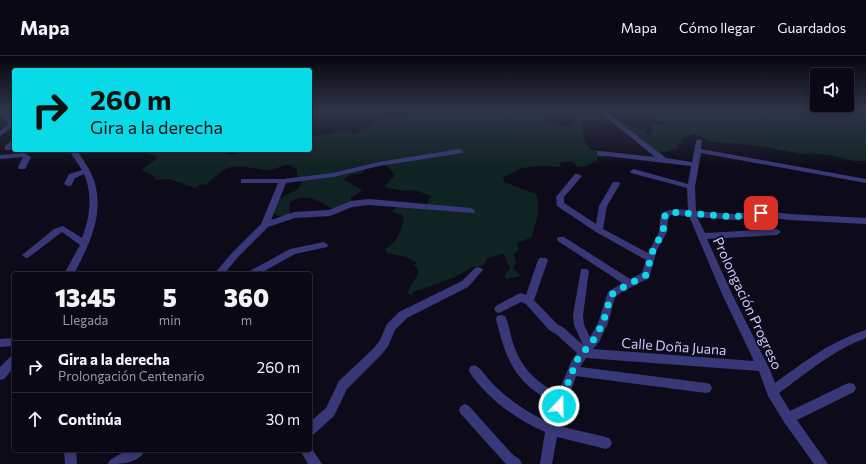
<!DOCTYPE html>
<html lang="es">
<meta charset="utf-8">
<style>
:root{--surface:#0a0814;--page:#181622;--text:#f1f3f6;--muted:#999aa0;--line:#2a2934}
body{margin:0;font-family:Commissioner,sans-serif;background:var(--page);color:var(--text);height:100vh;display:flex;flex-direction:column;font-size:15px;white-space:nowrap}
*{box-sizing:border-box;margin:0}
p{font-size:13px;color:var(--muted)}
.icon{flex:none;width:22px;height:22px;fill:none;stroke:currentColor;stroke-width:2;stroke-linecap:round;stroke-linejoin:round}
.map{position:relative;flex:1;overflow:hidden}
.side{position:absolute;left:12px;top:216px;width:300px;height:180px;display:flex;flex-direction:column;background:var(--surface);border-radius:4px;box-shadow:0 2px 6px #0003,0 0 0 1px var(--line)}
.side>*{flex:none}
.top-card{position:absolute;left:12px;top:12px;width:300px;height:84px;border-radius:4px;box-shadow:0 2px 6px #0003,0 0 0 1px var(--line);background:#09dae7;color:#111;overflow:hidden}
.fabs{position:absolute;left:810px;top:12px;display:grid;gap:8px}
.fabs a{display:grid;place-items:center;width:44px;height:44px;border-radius:4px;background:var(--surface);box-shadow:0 2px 6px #0003,0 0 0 1px var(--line);font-size:20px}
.pin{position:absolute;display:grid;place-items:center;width:34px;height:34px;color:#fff;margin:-17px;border-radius:8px;box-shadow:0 2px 6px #0006}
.me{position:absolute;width:44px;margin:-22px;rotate:21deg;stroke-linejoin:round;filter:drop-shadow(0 0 3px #0008)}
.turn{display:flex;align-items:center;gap:14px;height:84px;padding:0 12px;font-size:18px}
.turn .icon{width:52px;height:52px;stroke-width:2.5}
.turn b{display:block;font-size:28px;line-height:34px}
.eta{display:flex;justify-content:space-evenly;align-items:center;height:68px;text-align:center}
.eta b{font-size:24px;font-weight:800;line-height:28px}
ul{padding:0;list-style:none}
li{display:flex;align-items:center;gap:12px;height:52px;padding:0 12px;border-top:1px solid var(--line)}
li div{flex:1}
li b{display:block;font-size:15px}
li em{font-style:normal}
header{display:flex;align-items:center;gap:24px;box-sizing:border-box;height:56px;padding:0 20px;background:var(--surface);border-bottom:1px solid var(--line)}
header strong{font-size:19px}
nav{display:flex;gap:22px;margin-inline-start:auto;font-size:14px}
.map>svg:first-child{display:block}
</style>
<header>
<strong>Mapa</strong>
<nav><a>Mapa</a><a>Cómo llegar</a><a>Guardados</a></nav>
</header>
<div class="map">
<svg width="866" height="408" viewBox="0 0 866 408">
<rect width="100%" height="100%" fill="#0d0b1a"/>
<path fill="#0f2422" d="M425 54H560L550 59H539L541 61H547L553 68 567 71 574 66 572 64 573 59 596 58 610 60 607 67 603 64H586L582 68C582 79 583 85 591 94H599L595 97 604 98 606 101H598L597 104 587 110 577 111 573 105 559 106 561 110 559 111 540 110 522 112 503 121 504 126 536 138C542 152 535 167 532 181L517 187 519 193 514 198 516 207 513 212 521 220 506 223 505 219 511 211 508 208 504 198H501L487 203 483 210 473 211 453 222 413 236 411 240 407 237 418 218V212L413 209 417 207 406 201 387 197 385 193C399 185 399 178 404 163L402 159 391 155 400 150 427 149 431 140 415 134 414 136 412 134 405 135 384 131 395 119 386 109C376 108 367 110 361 118H352L343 123 362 134 356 139 351 141V146L335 155C323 145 304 136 290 146L289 153 290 158C280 163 277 160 269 153 272 150 274 146 278 144 285 138 300 137 302 125L297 120V114C285 102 280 114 269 114 257 114 244 109 232 111 223 112 211 125 205 129L201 128 195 132 170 123 156 124 154 120 141 114 158 102 156 100 138 94H226L225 97 231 99 248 94H310V80L327 79 339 74 355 78 378 62 419 59Z
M630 54H866V105H853L829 99 809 97 802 98 761 90 715 86 695 78 682 82 681 87 684 88H676L680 92 655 98 611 64 640 73 645 72 647 74 643 75 649 79 653 74 650 69 652 67 663 69 665 67C653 62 641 63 629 57Z"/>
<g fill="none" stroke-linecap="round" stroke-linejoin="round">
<path fill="#383878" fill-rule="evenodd" d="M0 54H6L14 66V73L11 72 0 80V75L8 68Z
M319 54H329L310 61V57Z
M597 54H604L666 102 692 106 696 85 699 83 702 85 701 93 866 123V127L701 97 695 131 696 155 734 158 761 154 789 158 866 162V168L789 164 761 160 734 164 697 161 705 177 777 173 781 176 777 179 707 183 732 238 770 314 775 327C804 306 831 285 866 274V282C833 294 807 317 779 337L790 355 846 328 850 327 854 328 856 332 854 336 797 364 828 408H814L784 366 768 340 759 315 586 302 580 311 706 327 710 328 712 332 710 336 706 337 576 320 559 370 606 381 610 383 612 387 610 391 606 393 557 381 552 408H540L545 376C516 363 489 344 470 317L469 314 470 311 474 309C482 312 487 323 494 329 509 344 528 357 548 366L554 347C515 327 506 304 496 263L497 260 501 259 505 260C509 268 510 278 513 287 520 310 536 327 558 337L572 304 577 297 556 278 549 274 526 248 521 246 499 257 496 256 494 253 496 250 518 238 521 237 526 239 538 204 540 202H546L548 204 534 244 557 268 564 272 583 289 574 269 573 259 581 213H587L589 215 583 259 584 269 590 281 598 267 608 236 622 227 558 185 557 183 558 181H564L630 223 642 217 646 204 596 176 557 150 556 141 575 118H578L582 120 564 141V147L596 168 599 150 613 126H619L620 128 607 150 603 173 648 197 659 176 660 163 665 155 677 153 688 154 687 132 631 117 630 115 634 113 688 128 691 110 597 99V95H600L655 101ZM671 159 689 160 722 238 754 305 593 293 599 286 608 267 615 241 622 236 649 222 657 194 667 176 668 163Z
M14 83V89L11 94H5V90L12 84Z
M459 93 463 95 462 97 379 110 333 121 286 127 271 164 294 156 329 154 351 145 369 143 471 152 475 155 474 157 369 149 352 151 330 160 295 162 268 171 238 201 224 218H214L232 197 261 168 278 127H241V123H283L333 117 379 106Z
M69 94H77C83 104 90 113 94 124 105 158 89 189 74 218H64L80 189 62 176 29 201 26 202 22 199 54 173 63 170 82 182C90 161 93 139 84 118L75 122 71 130H68L64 128 69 118 82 114Z
M24 97 31 101 25 113H19L18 111 23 101 0 103V99Z
M324 186 328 189 327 191 295 198 259 218H246L248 216 290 193Z
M478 211 481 212 483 214 468 231 407 262 395 274 388 290 382 298 347 333 334 360 314 378 310 380V366L326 352 339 325 374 292 380 284 387 268 399 256 462 225 475 212Z
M14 282V290L0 291V283Z
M14 299V311L4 323 0 324V311L10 301Z
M465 348 469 350 512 398 520 404 522 408H506L504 406 461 358 459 354 461 350Z
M310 390 322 408H308L300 394H310Z
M64 394H76L77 408H65Z
M127 394H145C139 408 120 408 108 408L110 404Z"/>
</g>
<linearGradient id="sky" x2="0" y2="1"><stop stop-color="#07060e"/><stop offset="0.49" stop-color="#2f3449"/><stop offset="1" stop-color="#2f3449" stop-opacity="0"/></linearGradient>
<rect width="866" height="111" fill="url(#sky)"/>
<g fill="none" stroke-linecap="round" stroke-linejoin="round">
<path stroke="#09dae7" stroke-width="7" stroke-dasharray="0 12.6" d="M559 350 577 304 594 283 603 267 611 239 620 233 646 219 653 194 663 176 665 159 671 156 734 161 761 157"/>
</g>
<g text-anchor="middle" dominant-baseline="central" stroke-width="3.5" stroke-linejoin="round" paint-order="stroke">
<g font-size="14" fill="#cbc7fd" stroke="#0d0b1a">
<text transform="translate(748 247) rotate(65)">Prolongación Progreso</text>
<text transform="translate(674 290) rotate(4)">Calle Doña Juana</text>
</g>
</g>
</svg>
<div class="fabs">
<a><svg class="icon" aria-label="sound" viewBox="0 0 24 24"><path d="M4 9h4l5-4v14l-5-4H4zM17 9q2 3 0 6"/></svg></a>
</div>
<div class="pin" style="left:761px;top:157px;background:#d93025"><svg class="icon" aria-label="arrive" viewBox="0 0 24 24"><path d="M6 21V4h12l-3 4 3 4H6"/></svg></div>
<svg class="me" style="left:559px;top:350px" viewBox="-20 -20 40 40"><circle r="17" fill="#09dae7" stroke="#fff" stroke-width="3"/><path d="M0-11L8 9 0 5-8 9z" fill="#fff"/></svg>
<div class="top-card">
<div class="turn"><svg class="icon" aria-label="right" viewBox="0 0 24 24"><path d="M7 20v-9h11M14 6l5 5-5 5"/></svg><div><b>260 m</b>Gira a la derecha</div></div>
</div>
<section class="side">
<div class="eta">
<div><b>13:45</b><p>Llegada</p></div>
<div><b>5</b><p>min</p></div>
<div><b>360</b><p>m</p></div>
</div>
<ul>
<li><svg class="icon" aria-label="right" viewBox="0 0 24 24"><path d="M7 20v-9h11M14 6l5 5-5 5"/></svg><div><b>Gira a la derecha</b><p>Prolongación Centenario</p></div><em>260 m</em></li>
<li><svg class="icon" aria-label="ahead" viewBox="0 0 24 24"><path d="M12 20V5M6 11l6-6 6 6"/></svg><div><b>Continúa</b></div><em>30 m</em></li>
</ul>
</section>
</div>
